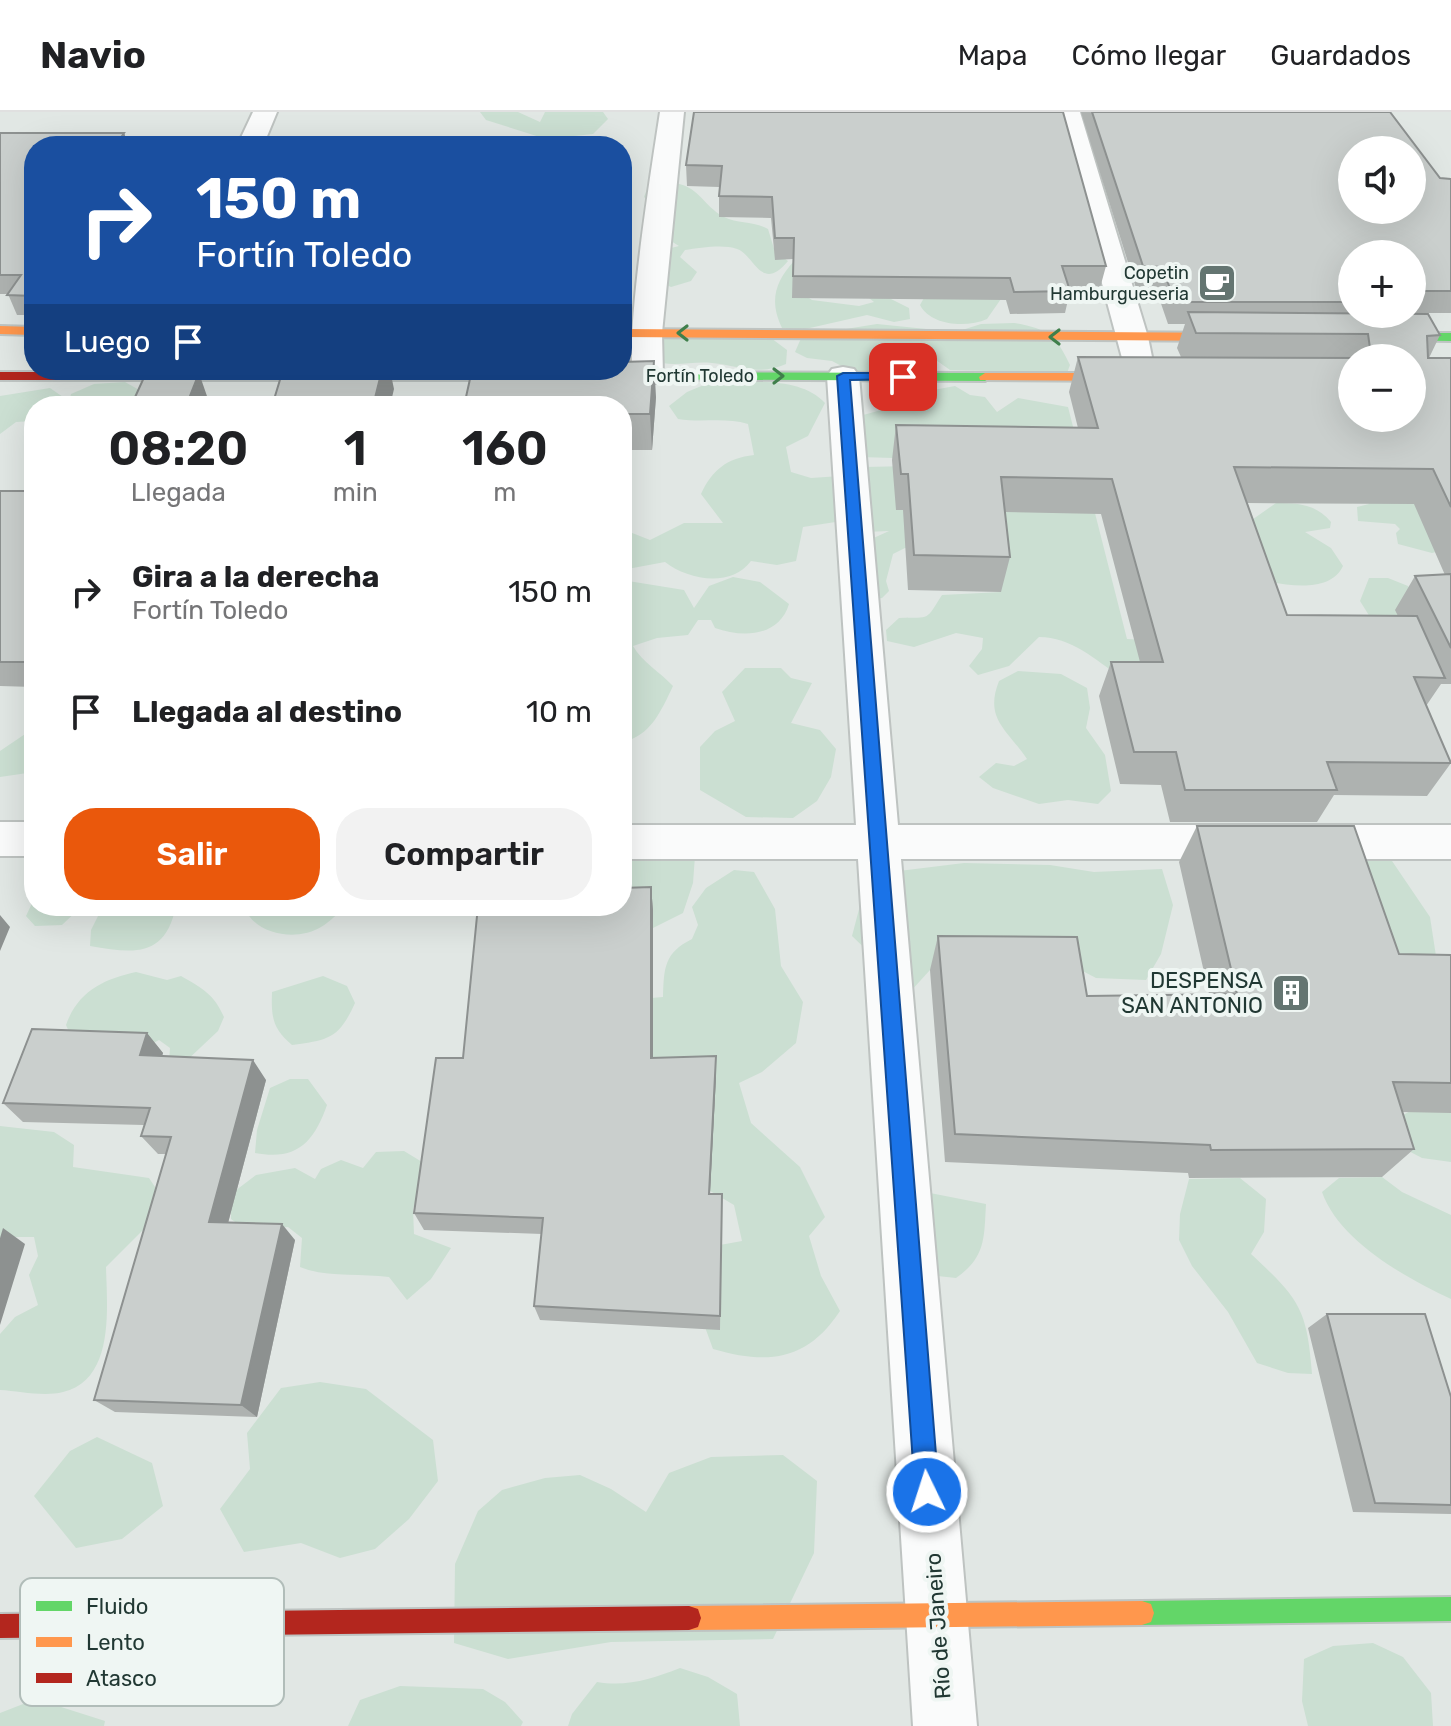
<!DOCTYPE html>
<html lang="es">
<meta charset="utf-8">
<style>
:root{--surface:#fff;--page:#f2f2f2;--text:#202124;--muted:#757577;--line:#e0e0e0;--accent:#ea580c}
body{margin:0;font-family:Rubik,sans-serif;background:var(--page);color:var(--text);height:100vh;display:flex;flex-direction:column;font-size:30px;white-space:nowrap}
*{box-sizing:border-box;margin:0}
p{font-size:26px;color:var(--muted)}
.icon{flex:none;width:44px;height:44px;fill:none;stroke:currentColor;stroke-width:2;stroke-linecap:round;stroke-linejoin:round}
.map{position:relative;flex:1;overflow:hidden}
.details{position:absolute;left:24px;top:284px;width:608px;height:520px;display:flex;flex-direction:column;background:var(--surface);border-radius:32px;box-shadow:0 8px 32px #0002}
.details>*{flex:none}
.guide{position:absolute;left:24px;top:24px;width:608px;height:244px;border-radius:32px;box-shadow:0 8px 32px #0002;background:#1a4fa0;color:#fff;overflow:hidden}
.fabs{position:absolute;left:1338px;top:24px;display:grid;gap:16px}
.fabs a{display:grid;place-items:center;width:88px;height:88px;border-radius:50%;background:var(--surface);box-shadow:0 8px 32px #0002;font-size:40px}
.pin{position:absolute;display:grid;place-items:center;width:68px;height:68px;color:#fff;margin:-34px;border-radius:16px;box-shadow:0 4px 12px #0006}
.me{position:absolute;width:88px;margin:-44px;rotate:356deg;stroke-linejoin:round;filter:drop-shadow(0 0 6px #0008)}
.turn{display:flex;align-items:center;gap:28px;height:168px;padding:0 40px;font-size:36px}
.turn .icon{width:104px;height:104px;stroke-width:2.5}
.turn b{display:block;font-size:56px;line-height:68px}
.then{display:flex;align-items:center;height:76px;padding:0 40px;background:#0003;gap:16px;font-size:30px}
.eta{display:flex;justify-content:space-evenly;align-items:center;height:136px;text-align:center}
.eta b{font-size:48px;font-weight:600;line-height:56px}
.cta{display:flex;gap:16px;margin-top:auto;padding:16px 40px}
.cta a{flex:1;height:92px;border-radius:32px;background:var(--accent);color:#fff;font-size:32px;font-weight:600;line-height:92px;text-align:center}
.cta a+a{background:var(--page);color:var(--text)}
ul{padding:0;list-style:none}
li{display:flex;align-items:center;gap:24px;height:120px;padding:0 40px}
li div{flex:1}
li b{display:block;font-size:30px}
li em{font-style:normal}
header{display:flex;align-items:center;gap:48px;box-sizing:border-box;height:112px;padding:0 40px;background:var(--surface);border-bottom:2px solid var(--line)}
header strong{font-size:38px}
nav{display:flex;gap:44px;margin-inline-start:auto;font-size:28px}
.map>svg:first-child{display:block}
</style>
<header>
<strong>Navio</strong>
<nav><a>Mapa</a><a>Cómo llegar</a><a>Guardados</a></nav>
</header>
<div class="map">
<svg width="1451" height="1614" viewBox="0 0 1451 1614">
<rect width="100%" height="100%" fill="#e1e7e4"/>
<path fill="#cbdfd2" d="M480 0H518L540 10 545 0H603L608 7 593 22 546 27 486 8Z
M672 71C699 73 702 93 724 105 738 112 754 109 768 117L775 140 788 149C761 182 754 142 737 137 723 132 700 136 685 138L680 145 697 160 691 169 671 175 651 166 667 137 679 134 666 126 661 100 644 85 647 77Z
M794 149 806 184 812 188 859 194 874 190 869 186 885 184 909 196 910 207 894 210 867 203 801 218 782 216C769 189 775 170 794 149Z
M925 184H1003L987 207C967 216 931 214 920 193Z
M1014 211C1047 217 1056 223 1070 253L1067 261 950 258 936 248 922 260 851 259 832 249 807 246 795 240 802 224 877 212 956 220 981 212Z
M771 226 787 238 786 252C757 264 740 254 712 251 695 249 680 254 662 251L656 227Z
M125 270 141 279 144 294H68L71 282 94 272Z
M711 270C746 271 799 263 825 291L808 324 786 335 791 360 811 366 840 364 842 409 803 415 796 449 777 453 751 449C731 476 688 468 665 450L622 458V417L650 428 684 411H723L701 382C712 358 727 346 754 343L748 312C725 305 702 311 678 307L669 294 687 280Z
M955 274 970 283 985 285 997 300 1018 286 1068 295 1127 527 1192 530 1120 565C1095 547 1071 525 1039 525L1009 554 978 563 969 554 982 537 983 526 956 521 914 535 887 529 886 518 899 506C932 505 925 509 942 483L1001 480 997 439 905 436 893 442 886 469 889 479 882 486 860 489 867 429 889 419 865 420 864 355 1058 351 860 345 856 305 903 292 928 279Z
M50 276 63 285 58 294H34V309L16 310 0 322V284Z
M1398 359 1440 439 1432 441 1398 432 1396 421 1400 417 1395 412 1358 409 1357 395 1369 392 1367 385Z
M1276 391C1298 391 1316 392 1331 410L1330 416 1305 420 1331 436 1343 454C1328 485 1277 471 1250 466L1239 417Z
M733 465 760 470 789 492C779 525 743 526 715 516L711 508H698L688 523 657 526 633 534C642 550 660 560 673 574 661 599 651 624 622 630V468L684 478 694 496 709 474Z
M1369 466H1388L1408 474 1412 482 1403 516 1370 505 1360 489Z
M745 556H781L791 566 812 571 791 611 820 618 836 637 831 665 817 689 793 706 746 705 700 678V635L715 619 735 609 722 580Z
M1018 559 1061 562 1087 576 1090 596 1086 616 1105 643 1111 679 1098 692 1068 688 1039 692 993 676 979 665 996 651 1014 654 1027 647C1007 617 984 607 999 569Z
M31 618 34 660 0 665V639Z
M622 720 695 744 693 771 683 801 637 824 622 794Z
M1315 736 1390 746 1430 805 1436 844 1376 856Z
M964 751 1050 753 1094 760 1162 757 1173 793 1161 842 1146 868 1096 866 1075 855 930 858 910 880 852 824 863 782 899 759Z
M734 758 754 760 775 797 781 854 803 890 796 931 762 960 739 971 751 1011 800 1055 825 1105 809 1124 821 1164 840 1199C807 1249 768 1253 713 1237L694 1185 709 1135 742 1129 734 1093 700 1073 617 889 663 885C664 856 664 841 692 827L698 813 692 795 706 776Z
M34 787V794H82L62 813 35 814 26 804Z
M122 794H176C165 847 133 841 90 834L91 818 99 802Z
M244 794H346C338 801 330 810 321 815 297 830 253 823 244 794Z
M136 860 167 868 181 864C202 876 214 882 224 905L218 919 184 951 169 950 170 936 159 928 137 940 73 929 66 913C78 879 104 867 136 860Z
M323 864 347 874 355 891C339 926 330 928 292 933 273 917 271 906 272 880Z
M290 967H308L327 993C314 1030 297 1049 255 1041L257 1018 270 976Z
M1414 997 1451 1000V1050L1422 1046 1401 1035 1394 1008Z
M0 1014 54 1020 74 1033 73 1055 149 1066 159 1081 148 1113 106 1155C107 1195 115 1268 63 1280 44 1285 19 1279 0 1278V1222L15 1205 38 1193 29 1163 38 1144 34 1125H0Z
M404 1039 427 1053 413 1097 414 1122 451 1136 431 1167 407 1188 389 1165C359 1161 327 1166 300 1155L302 1126 288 1115 246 1118 231 1107V1082L256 1063 295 1056 315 1067 321 1057 341 1048 363 1056 376 1040Z
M1382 1065 1402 1080 1451 1103V1187C1406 1166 1339 1129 1322 1080L1339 1066Z
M1240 1066 1266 1087 1264 1120 1251 1142C1299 1187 1307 1196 1312 1262L1288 1261 1257 1251 1228 1200 1192 1154 1179 1128 1180 1102 1189 1067Z
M925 1080 986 1092C984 1126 986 1145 956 1166L910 1161Z
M320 1270 366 1277 433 1328 438 1369 409 1407 375 1437 340 1446 301 1431 244 1440 220 1397 250 1357 247 1321 281 1276Z
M97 1325 152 1351 163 1394 122 1427 76 1436 34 1384 70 1339Z
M783 1343 817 1369 814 1441 773 1527 611 1530 508 1547 454 1531 455 1452 478 1399 502 1378 545 1366 580 1363 611 1377 646 1400 669 1361 711 1345Z
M1373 1531 1403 1545 1431 1581 1433 1614H1308L1302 1589 1304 1547 1333 1534Z
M680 1556 708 1565 737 1582 740 1614H568L572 1602 597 1570C627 1575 652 1567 680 1556Z
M400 1574 483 1577 505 1590 523 1610 521 1614H348L360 1588Z
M36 1587 105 1609 104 1614H0V1601Z"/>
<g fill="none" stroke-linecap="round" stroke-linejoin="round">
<defs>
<path id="street" d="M253 0H277L263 34H237Z
M660 0H684L662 221 663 264 658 271H636C620 247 654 41 660 0Z
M1056 0H1080L1148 225 1156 265 1151 272H1129Z
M843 255 854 257 859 264 898 713H1451V747H901L977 1614H913L858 747H622V713H856L827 264 832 257Z
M0 710H34V744H0Z"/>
<path id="fast" d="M1381 221H1451V229L1377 228V222Z
M594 260 985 261 991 265 985 269 590 267V261Z
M1451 1485V1509L1142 1513 1133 1510 1130 1501 1133 1492 1142 1489Z"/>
<path id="slow" d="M0 214 34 215V223L0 222Z
M622 217 1241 221 1247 225 1241 229 622 225Z
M985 261H1134L1140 265 1134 269 980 268 979 265Z
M1142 1489 1151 1492 1154 1501 1151 1510 1142 1513 689 1518 680 1515 677 1506 680 1497 689 1494Z"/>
<path id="jam" d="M0 260H530L536 264 530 268H0Z
M689 1494 698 1497 701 1506 698 1515 689 1518 0 1526V1502Z"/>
</defs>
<use href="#street" stroke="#bec3c1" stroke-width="4"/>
<use href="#fast" stroke="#bec4c2" stroke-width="4"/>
<use href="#slow" stroke="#bec4c2" stroke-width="4"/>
<use href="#jam" stroke="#bec4c2" stroke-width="4"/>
<use href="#street" fill="#fafbfb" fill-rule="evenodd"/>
<use href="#fast" fill="#63d668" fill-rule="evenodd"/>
<use href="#slow" fill="#ff974d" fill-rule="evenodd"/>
<use href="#jam" fill="#b3261e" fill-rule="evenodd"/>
</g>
<path fill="#aeb2b0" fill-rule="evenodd" d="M694 0 1106 154 1100 176H1069L1070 179 1065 201 1010 202 1006 188 792 186 793 147 775 148 771 106 719 105V75L687 74 686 53Z
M1081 0H1390L1440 66 1451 67V201H1412V142H1352V202L1440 223 1429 246H1451V572H1441L1426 594 1451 651 1427 684 1334 683 1317 710H1170L1161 673 1120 672 1099 584 1111 550H1140L1101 402 1005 400 1010 445 1001 480 908 478 903 398H896L892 348 896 313 1078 316 1069 280 1078 245H1181L1177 236 1185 212H1168L1156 177 1136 176ZM1247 391 1414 392 1445 463 1415 464 1395 498 1398 504 1287 503Z
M0 21H124L129 34H34V203H17L8 182H0Z
M656 285 652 338H622V294Z
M0 379H34V575L0 574Z
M1197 714 1399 842 1451 843V1001L1402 1000 1414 1037 1382 1065 1189 1066 1188 1061 945 1050 930 858 938 824 1087 884 1209 882 1179 750Z
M651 775 653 798V946L716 964 710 1082H722L720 1218 540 1208 534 1194 542 1122 424 1118 414 1101 463 946Z
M147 921 163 941 162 944 266 968 228 1111 295 1128 257 1305 115 1300 94 1288 166 1042H158L141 1024 144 1013 23 1010 3 991Z
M1327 1202 1451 1285V1402L1353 1400 1308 1216Z"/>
<path fill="#8d9190" d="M124 21 129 34H115Z
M654 249 656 285 652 338 650 302Z
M382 258H390L394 277 390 294H373Z
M199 261 208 287 206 294H186Z
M651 775 653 798V965L651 946Z
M0 803 10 815 0 839Z
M147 921 163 941 156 963 140 943Z
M716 944V964L709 1098V1082Z
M253 948 266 968 224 1126 209 1110Z
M282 1112 295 1128 257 1305 241 1293Z
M3 1116 25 1132 0 1213V1126Z"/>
<path fill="#cacfcd" stroke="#8d9190" stroke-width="2" fill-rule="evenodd" d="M694 0H1063L1106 154H1062L1070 179 1014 180 1010 166 793 164 794 126H775L772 85 719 84 722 54 686 53Z
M1092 0H1390L1440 66 1451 67V179H1412V142H1352V190H1175L1162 155 1143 154ZM1352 38H1412V98H1352Z
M0 21H124L115 34H34V184L7 183 21 163H0Z
M1188 200 1428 202 1440 223 1427 224 1428 246H1451V395L1433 357 1234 355 1287 503 1417 504 1445 566 1414 565 1451 651 1327 650 1337 678H1185L1176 640H1134L1111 550H1163L1112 367 1001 365 1010 445 914 443 908 362H901L896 313 1098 316 1078 245 1368 246 1371 243 1368 222 1196 221ZM1352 246H1412V306H1352Z
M654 249 650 302H622V294H464L472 258H622V250Z
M283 258H382L373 294H272Z
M146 261H199L186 294H131Z
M0 379H34V550H0Z
M1451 462V536L1415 464Z
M1197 714H1354L1399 842 1451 843V971L1393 970 1414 1037 1211 1038 1210 1033 955 1022 938 824 1077 825 1087 884 1237 882Z
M651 775V946L716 944 709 1082H722L720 1204 534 1194 543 1106 414 1101 436 946H463L478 794H622V776Z
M32 917 147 921 140 943 253 948 209 1110 282 1112 241 1293 94 1288 171 1025 141 1024 150 996 3 991Z
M1327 1202H1425L1451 1285V1393L1375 1391Z"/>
<defs><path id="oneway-chevron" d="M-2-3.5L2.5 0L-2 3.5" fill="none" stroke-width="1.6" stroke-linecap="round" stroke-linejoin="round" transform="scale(2)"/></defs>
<g stroke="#3f7f4b">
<use href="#oneway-chevron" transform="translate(683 221) rotate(-180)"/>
<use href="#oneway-chevron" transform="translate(1055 225) rotate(-180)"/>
<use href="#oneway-chevron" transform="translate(778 264)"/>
</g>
<path fill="#1a73e8" stroke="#114b97" stroke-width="2" d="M903 261 909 265 907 267 850 268 939 1380 936 1388 927 1392 919 1388 915 1380 837 264 843 261Z"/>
<defs>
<symbol id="cafe-square" viewBox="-11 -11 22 22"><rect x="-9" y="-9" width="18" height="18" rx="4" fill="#647571" stroke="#eff6f3"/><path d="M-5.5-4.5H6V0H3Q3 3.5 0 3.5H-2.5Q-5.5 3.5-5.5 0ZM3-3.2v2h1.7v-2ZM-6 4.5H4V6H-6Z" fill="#fff"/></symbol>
<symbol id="building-square" viewBox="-11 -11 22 22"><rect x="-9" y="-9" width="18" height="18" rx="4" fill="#647571" stroke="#eff6f3"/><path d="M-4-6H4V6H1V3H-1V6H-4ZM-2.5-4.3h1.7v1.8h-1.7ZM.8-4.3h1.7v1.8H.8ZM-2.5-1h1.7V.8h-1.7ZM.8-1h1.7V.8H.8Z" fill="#fff"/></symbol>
</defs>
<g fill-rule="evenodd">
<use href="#cafe-square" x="1195" y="149" width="44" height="44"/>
<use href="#building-square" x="1269" y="859" width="44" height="44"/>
</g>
<g text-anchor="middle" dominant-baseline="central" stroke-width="8" stroke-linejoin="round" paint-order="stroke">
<g font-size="18" fill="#213833" stroke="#eff6f3" text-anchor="end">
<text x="1189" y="161">Copetin<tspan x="1189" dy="21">Hamburgueseria</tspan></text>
</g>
<g font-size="18" fill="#213833" stroke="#eff6f3">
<text x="700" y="264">Fortín Toledo</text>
</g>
<g font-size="22" fill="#213833" stroke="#eff6f3" text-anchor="end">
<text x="1263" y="868">DESPENSA<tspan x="1263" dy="25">SAN ANTONIO</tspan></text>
</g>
<g font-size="22" fill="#213833" stroke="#eff6f3">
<text transform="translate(938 1514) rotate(-94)">Río de Janeiro</text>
</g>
</g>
<rect x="20" y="1466" width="264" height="128" rx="12" fill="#eff6f3" stroke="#b1bdb9" stroke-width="2"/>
<rect x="36" y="1489" width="36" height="10" fill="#63d668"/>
<rect x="36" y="1525" width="36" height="10" fill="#ff974d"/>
<rect x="36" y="1561" width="36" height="10" fill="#b3261e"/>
<g font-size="22" fill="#213833">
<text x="86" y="1502">Fluido</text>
<text x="86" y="1538">Lento</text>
<text x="86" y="1574">Atasco</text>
</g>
</svg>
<div class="fabs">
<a><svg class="icon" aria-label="sound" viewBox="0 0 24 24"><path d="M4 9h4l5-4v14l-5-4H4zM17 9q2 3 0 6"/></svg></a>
<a>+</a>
<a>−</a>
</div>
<div class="pin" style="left:903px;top:265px;background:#d93025"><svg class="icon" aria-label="arrive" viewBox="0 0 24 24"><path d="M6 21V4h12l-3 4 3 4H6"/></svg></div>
<svg class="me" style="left:927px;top:1380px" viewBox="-20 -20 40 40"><circle r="17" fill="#1a73e8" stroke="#fff" stroke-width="3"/><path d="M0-11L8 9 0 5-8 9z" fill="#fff"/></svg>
<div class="guide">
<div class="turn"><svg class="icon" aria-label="right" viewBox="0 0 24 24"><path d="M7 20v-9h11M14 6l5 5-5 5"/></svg><div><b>150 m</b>Fortín Toledo</div></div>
<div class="then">Luego<svg class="icon" aria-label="arrive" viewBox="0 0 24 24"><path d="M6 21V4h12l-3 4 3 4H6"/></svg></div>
</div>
<section class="details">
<div class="eta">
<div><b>08:20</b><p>Llegada</p></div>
<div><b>1</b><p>min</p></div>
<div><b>160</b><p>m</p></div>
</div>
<ul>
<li><svg class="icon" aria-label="right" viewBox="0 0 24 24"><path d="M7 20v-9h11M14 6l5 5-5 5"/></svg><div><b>Gira a la derecha</b><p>Fortín Toledo</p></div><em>150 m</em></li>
<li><svg class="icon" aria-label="arrive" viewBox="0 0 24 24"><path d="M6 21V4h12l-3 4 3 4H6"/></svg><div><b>Llegada al destino</b></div><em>10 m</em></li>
</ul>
<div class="cta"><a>Salir</a><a>Compartir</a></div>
</section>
</div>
